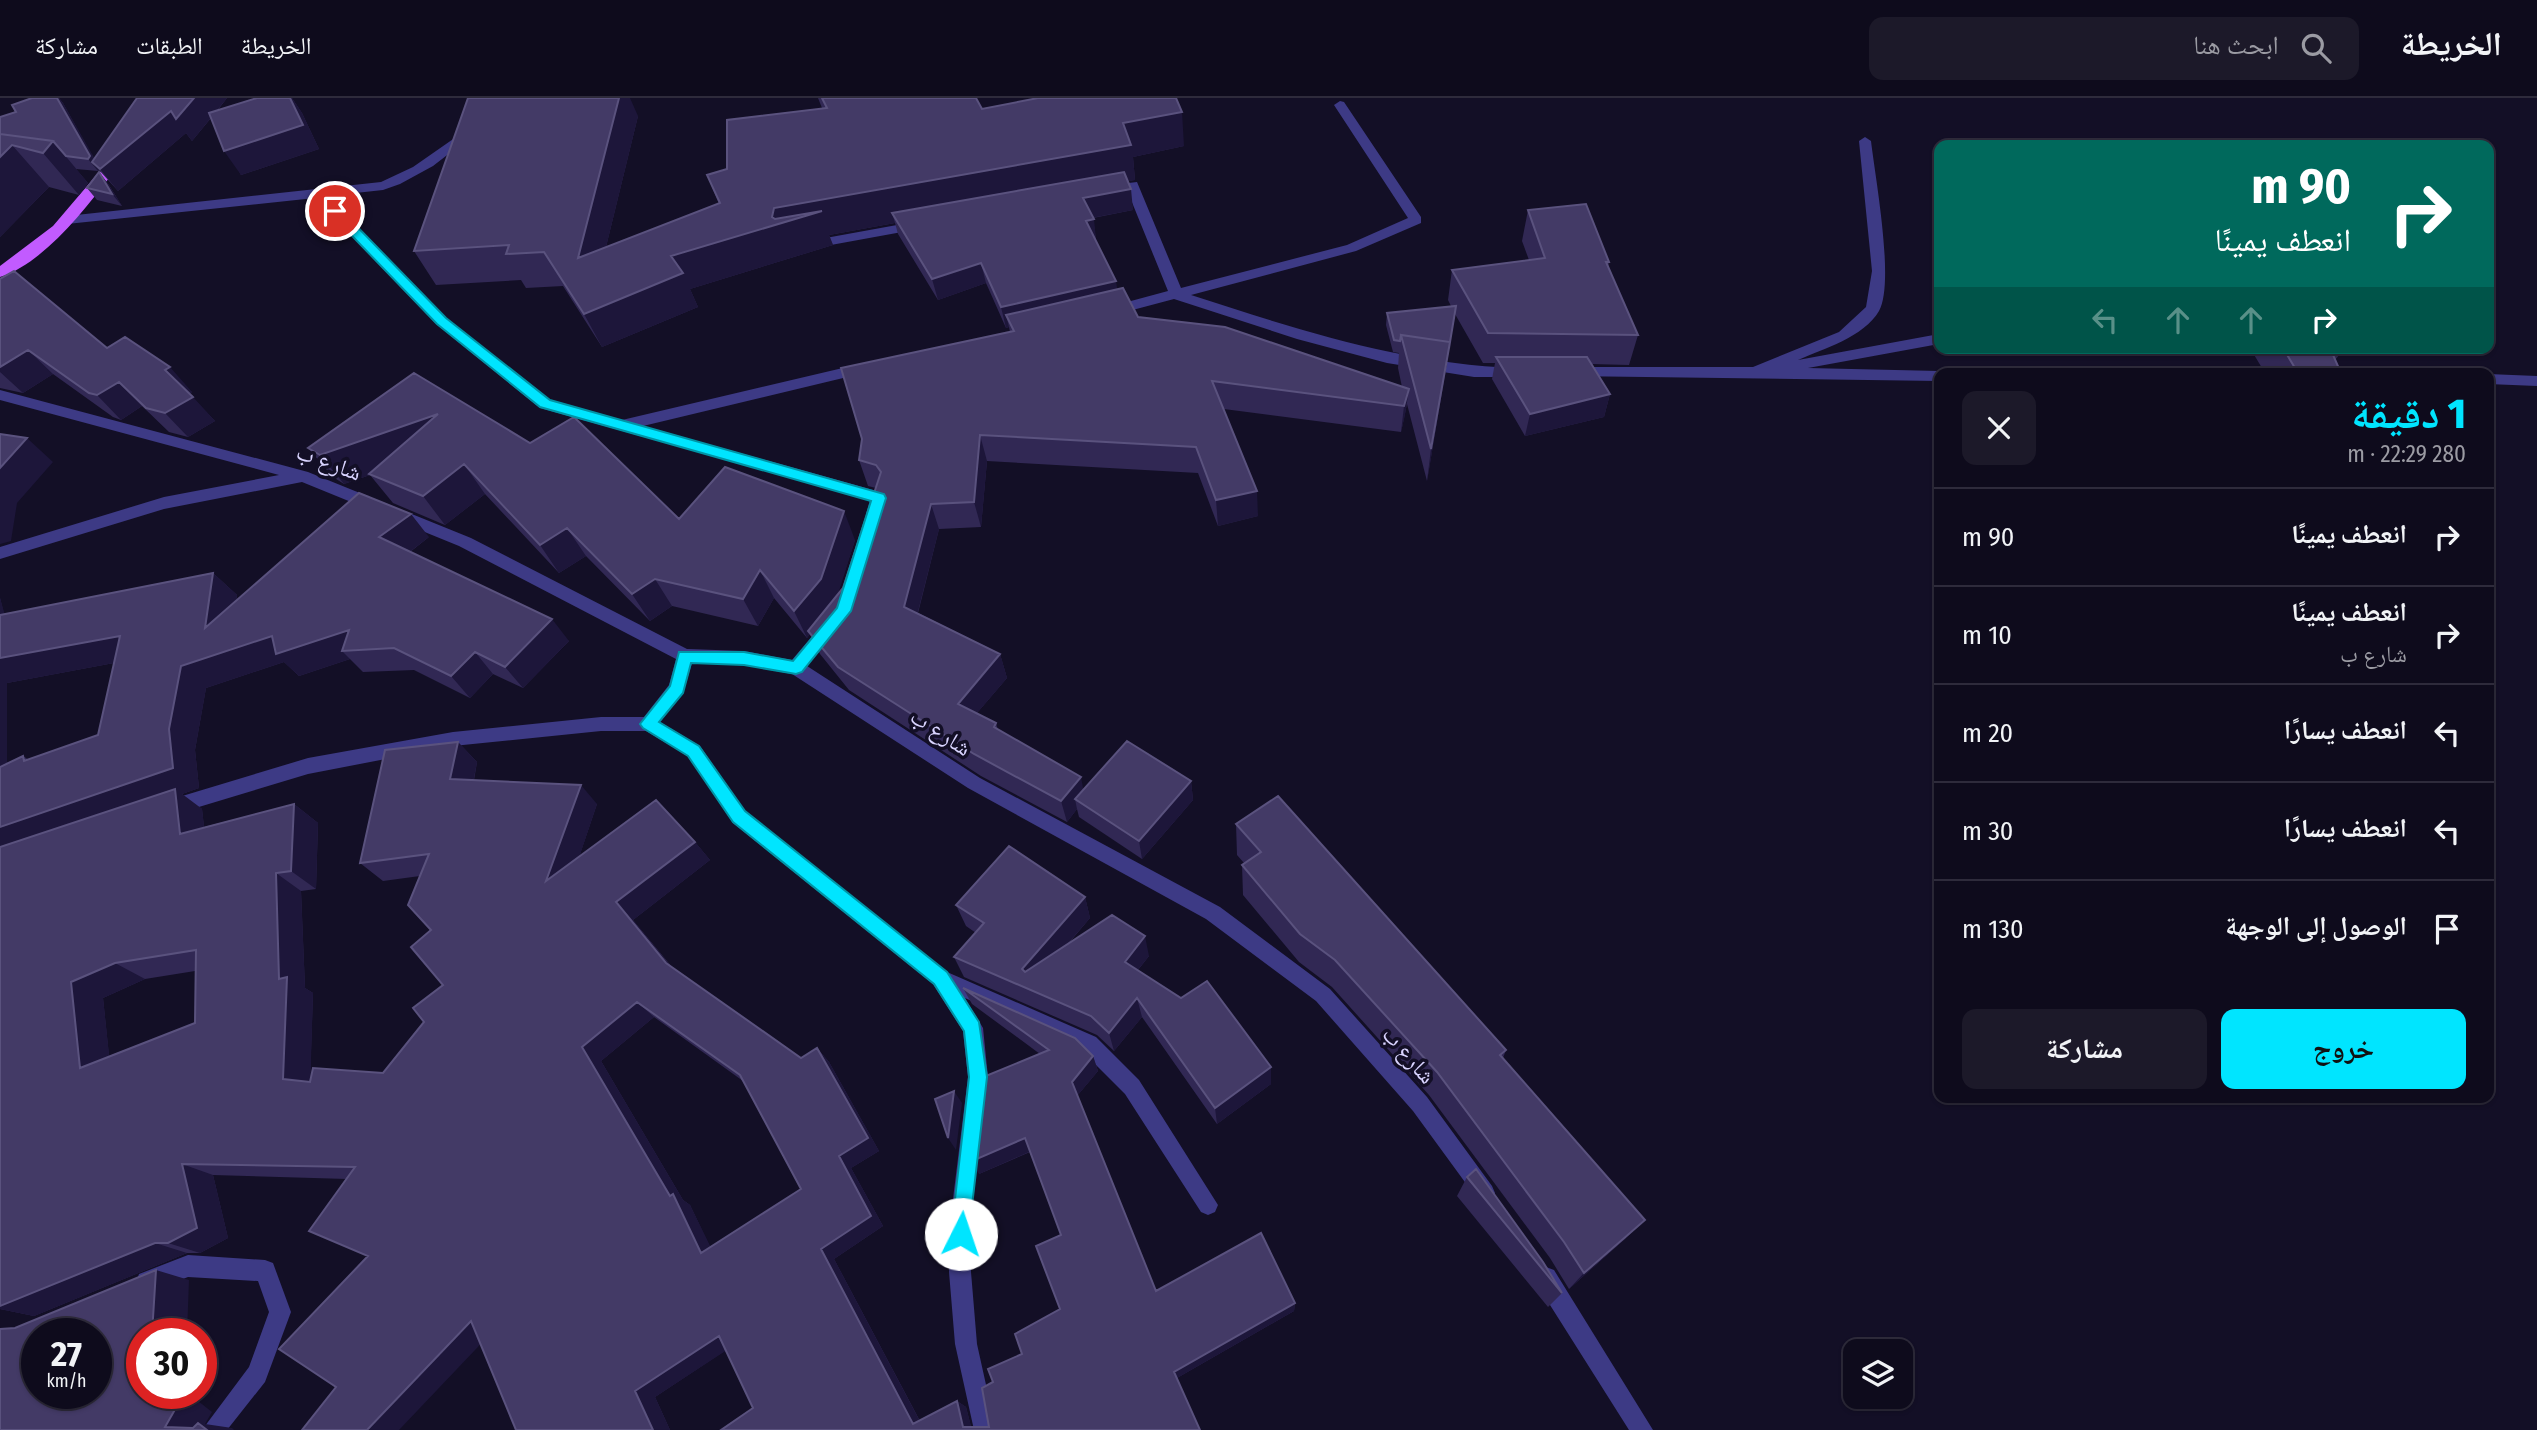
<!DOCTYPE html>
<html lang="ar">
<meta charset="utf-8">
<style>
:root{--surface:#0e0b1c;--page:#1c1929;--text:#f1f3f6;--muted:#9b9ba3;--line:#2e2b3b;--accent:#00e5ff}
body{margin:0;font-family:"Fira Sans Condensed","Noto Naskh Arabic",sans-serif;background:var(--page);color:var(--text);direction:rtl;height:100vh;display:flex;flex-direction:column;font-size:26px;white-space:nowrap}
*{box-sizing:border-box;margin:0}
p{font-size:23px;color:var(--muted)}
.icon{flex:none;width:38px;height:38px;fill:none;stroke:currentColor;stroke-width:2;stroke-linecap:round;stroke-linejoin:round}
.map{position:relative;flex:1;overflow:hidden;direction:ltr}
.panel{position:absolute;left:1934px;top:270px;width:560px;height:735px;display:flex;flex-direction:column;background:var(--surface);border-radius:14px;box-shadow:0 2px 5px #0004,0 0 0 2px var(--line);direction:rtl}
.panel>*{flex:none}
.banner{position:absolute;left:1934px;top:42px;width:560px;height:214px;border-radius:14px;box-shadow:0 2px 5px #0004,0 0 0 2px var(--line);direction:rtl;background:#00695c;color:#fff;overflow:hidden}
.controls{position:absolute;left:1843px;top:1241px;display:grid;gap:14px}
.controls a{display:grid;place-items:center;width:70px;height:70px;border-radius:14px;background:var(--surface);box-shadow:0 2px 5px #0004,0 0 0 2px var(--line);font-size:35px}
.speed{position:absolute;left:21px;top:1220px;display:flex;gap:14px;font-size:35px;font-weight:700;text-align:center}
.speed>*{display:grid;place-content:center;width:91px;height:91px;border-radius:50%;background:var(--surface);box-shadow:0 2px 5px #0004,0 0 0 2px var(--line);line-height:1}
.speed small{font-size:18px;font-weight:400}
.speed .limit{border:10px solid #d22;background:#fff;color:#111}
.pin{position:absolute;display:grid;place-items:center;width:60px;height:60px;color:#fff;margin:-30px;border:4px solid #fff;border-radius:50%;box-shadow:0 2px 7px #0007}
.me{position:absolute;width:77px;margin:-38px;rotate:4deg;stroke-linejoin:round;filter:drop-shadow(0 0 5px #0008)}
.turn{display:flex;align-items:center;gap:24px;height:147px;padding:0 28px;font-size:32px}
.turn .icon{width:91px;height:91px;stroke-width:2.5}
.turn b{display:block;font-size:49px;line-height:60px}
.lanes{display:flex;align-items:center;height:66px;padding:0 28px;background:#0003;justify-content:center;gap:35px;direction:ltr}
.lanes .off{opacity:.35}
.round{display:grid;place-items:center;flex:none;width:74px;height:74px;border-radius:14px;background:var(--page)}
.headline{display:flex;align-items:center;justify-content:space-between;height:119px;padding:0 28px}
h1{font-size:42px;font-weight:800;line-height:52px;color:var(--accent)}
.action{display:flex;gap:14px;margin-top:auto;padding:14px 28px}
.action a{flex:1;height:80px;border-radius:14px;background:var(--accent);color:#111;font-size:28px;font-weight:800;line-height:80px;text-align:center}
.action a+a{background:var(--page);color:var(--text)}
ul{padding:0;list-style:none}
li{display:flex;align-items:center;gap:21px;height:98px;padding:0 28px;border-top:2px solid var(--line)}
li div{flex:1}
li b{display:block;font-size:26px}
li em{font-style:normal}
header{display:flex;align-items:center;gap:42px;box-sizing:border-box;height:98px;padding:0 35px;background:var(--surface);border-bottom:2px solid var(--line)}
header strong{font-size:33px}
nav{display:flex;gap:38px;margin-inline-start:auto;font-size:24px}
.search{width:490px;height:63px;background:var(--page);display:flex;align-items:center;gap:18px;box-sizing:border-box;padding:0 24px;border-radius:14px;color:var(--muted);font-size:26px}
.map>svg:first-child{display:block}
</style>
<header>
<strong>الخريطة</strong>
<div class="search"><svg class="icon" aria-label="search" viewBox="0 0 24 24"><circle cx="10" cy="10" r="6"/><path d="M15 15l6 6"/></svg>ابحث هنا</div>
<nav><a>الخريطة</a><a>الطبقات</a><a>مشاركة</a></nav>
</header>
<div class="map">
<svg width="2537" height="1332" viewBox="0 0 2537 1332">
<rect width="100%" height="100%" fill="#130f26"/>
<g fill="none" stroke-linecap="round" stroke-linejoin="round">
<path fill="#3d3a85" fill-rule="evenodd" d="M1340 3 1344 4 1421 119V125L1356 153 1191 197C1299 232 1403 266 1517 270L1524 275 1522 279H1474L1387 265 1297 241 1174 201 1110 218 1105 216V210L1168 193 1127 92 1108 95 1101 91 1103 88 1137 84 1181 190 1347 147 1408 120 1334 7Z
M469 30 473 31V37L433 68 400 86 383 92 328 98 446 220 550 302 622 322 864 265 869 266 871 270 864 275 643 328 884 395 887 399 880 420 874 422 866 416 870 402 540 310 436 226 315 100 67 126 60 122 67 118 381 84 413 69Z
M1865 39 1871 43C1875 78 1895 185 1879 213 1864 239 1823 251 1798 262L1939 236V246L1808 270 1939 273 1944 275H1939V283L1568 278 1566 274 1573 269H1753L1839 234 1866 209 1872 173 1859 43Z
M919 123 924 124V130L809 151 802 147 809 143Z
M2488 276 2537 278V288L2488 286Z
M0 292 308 374 471 440 687 551 744 553 792 562 824 524H836L838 529 836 534 807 568 980 680 1220 809 1330 891 1427 999 1492 1088 1495 1095 1492 1102 1485 1105 1478 1102 1413 1013 1316 903 1206 821 968 690 792 576 744 567 692 565 683 595 660 624 700 648 745 713 947 874 1096 939 1139 982 1218 1107 1215 1114 1208 1117 1201 1114 1125 996 1082 953 965 900 983 930 988 979 971 1117V1174L977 1246 996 1332H974L955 1246 949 1174 951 1117 968 979 963 933 933 886 733 725 688 658 646 633H601L453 648 308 676 169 718 163 716 160 710 163 704 169 702 308 660 453 634 601 619H644L669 587 676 561 459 448 302 384 164 411 0 461V449L164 399 279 377 0 302Z
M188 1157 265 1162 273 1165 291 1214 265 1284 227 1332H202L249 1269 269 1214 258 1183 188 1179 147 1195 139 1192 136 1184 139 1176Z
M1546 1169 1554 1172 1653 1332H1629L1538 1188 1535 1180 1538 1172Z"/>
<path fill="#c25bff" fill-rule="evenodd" d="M104 73 110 77 109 80C83 114 42 166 0 179V168L53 128 99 74Z"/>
</g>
<path fill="#312854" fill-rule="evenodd" d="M32 0H59L63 5 94 61 137 0H227L217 13 257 0H292L302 15 319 51 241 77 211 20 192 43 186 35 118 93 99 72 98 73 76 71 88 85 79 97 49 89 0 139V19L16 14Z
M818 0H976L982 11 1184 48 1133 59 1135 82 1128 83 1133 112 1093 120 1096 142 1117 191 1138 219 1402 289 1398 270 1399 255 1393 254 1386 227 1387 215 1451 208 1448 202 1452 172 1529 162 1522 143 1528 112 1609 164 1608 169 1638 237 1629 267 1591 266 1610 296 1604 319 1525 338 1492 281 1495 265H1483L1455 216 1427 383 1407 306 1401 334 1224 311 1258 418 1218 428 1198 375 987 363 981 429 939 431 918 515 1000 556 1007 580 977 615 996 625 998 632 1083 692 1191 683 1193 702 1142 761 1079 719 1077 711 1067 724 981 678 849 592 820 556 810 536 807 540 774 500 758 528 672 508 650 523 586 458 559 475 485 396 445 427 393 405 370 377 344 386 333 379 308 350 530 345 679 421 855 442 837 497 843 490 876 390 868 388 859 362 1010 234 1009 229 1006 230 986 185 938 202 898 136 895 125 829 137 833 147 690 191 698 209 602 249 563 188 526 190 521 182 436 187 414 153 638 18 606 149 719 106 707 77 727 71 822 10Z
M99 74 109 87 122 108 97 102 87 90Z
M0 181 107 250 192 294 189 296 215 323 188 339 169 334 142 308 121 322 113 319 53 276 23 295 0 290Z
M2250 250H2345L2335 262 2341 275H2265Z
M429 439 410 454 569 543 523 590 493 576 470 600 414 572 363 574 350 561 299 578 284 564 206 590 195 652 199 690 182 696 202 711 204 729 294 706 318 725 316 791 301 793 305 890 313 895 310 984 383 975 424 924 443 887 420 778 383 783 360 765 458 644 477 664 474 682 597 706 579 759 695 744 710 762 633 822 672 869 801 960 817 950 829 964 879 1053 851 1070 883 1128 834 1161 920 1323 957 1303 966 1309 971 1329H989L993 1284 1022 1256 1060 1211 1061 1137 1030 1054 979 1076 1040 956 972 906 963 890 1093 958 1098 973 1077 998 1156 1193 1295 1205 1294 1213 1177 1280 1200 1332H721L753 1310 726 1252 655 1299 670 1332H516L481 1246 336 1289 368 1158 347 1081 213 1077 228 1140 200 1155H187L34 1218 0 1211V500L4 516 213 475 237 497 236 503ZM114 565 98 637 29 662 23 658 7 665V585ZM195 873V925L109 958 103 900 145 881ZM654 919 743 983 801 1091 710 1149 690 1107 683 1102 601 963Z
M1236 726 1506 952 1503 960 1626 1140 1569 1191 1550 1160 1429 997 1332 889 1299 864 1243 797 1242 767 1244 765 1237 757Z
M1085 799 1090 820 1068 846 1149 858 1138 872 1271 969V986L1217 1026 1142 919 1114 953 1097 937 964 879 954 859 976 835 966 828 956 807Z
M1467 1079 1562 1195 1548 1209 1457 1098Z"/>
<path fill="#1d163a" d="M57 0H59L63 5 100 70 92 64 99 72 98 73 88 61Z
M194 0H227L192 43 186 35 118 93 100 71 171 13Z
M290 0H292L302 15 319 51 241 77 224 53Z
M619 0H630L638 18 595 194 578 160Z
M1182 14 1184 48 1133 59 1135 82 898 124 892 115 895 125 829 137 833 147 690 191 698 209 602 249 584 216 671 158 772 119 774 110 1123 25Z
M53 43 88 85 79 97 43 55Z
M12 47 49 89 0 139V59Z
M99 74 109 87 122 108 112 96Z
M1131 91 1133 112 1086 121 1083 100Z
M1094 121 1096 142 1089 144 1086 123Z
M981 165 986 185 938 202 932 181Z
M1116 183 1119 203 1006 217 1009 229 1006 230 1001 209Z
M1450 244 1445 277 1427 383 1431 351Z
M28 252 53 276 23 295 0 274V269Z
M170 269 192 294 187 297 165 272Z
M119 284 142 308 121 322 97 297Z
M1409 291 1405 317 1401 334 1404 308Z
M1610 296 1604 319 1525 338 1530 316Z
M193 299 215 323 188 339 165 315Z
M438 316 459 346 344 386 320 357Z
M980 337 987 363 981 429 974 404Z
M27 340 53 364 17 405 11 443 0 446V370Z
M464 366 485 396 445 427 423 398Z
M1257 393 1258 418 1218 428 1216 402Z
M931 406 939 431 913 533 904 509Z
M844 413 855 442 834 509 808 533 810 536 807 540 794 513Z
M411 416 429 439 399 462 379 439Z
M567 430 586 458 559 475 540 447Z
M760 472 774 500 758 528 743 501Z
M213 475 237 497 229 552 205 530Z
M655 481 672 508 650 523 632 496Z
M0 500 12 542 0 534Z
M552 521 569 543 523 590 505 569Z
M349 532 342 553 350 561 299 578 284 564 206 590 195 652 199 690 182 696 202 711 207 754 0 758V729L169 631 181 568 272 538Z
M120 538 146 559 7 585V700L0 695V560Z
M475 554 493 576 470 600 451 578Z
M1000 556 1007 580 966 628 958 606Z
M458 644 477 664 470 701 450 681Z
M1081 679 1085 701H1075L1077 711 1067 724 1061 703Z
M1191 683 1193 702 1142 761 1139 743Z
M581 687 597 706 565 801 546 783Z
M294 706 318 725 316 791 291 773Z
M695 744 710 762 633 822 682 882 666 865 616 804Z
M276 775 301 793 305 890 313 895 310 995 283 981 279 881Z
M1085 799 1090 820 1029 890 1022 871Z
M1145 838 1149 858 1129 883 1125 864Z
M115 865 145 881 103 900 112 984 80 970 71 884Z
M1137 900 1142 919 1114 953 1109 935Z
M637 904 654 919 601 963 683 1102 690 1107 718 1164 701 1155 670 1098 582 949Z
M817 950 829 964 879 1053 851 1070 883 1128 834 1161 924 1331 913 1326 821 1151 839 1058Z
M1093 958 1098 973 1077 998 1072 984Z
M1271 969V986L1217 1026 1215 1010Z
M954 993 962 1005 956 1052 948 1040Z
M1025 1040 1031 1053 979 1076 970 1064Z
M182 1066 213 1077 228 1140 200 1155 168 1145Z
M1645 1122 1626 1140 1569 1191 1584 1175Z
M155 1145 187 1155 34 1218 0 1211V1208Z
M156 1172 189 1182 187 1236H152Z
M1295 1205 1294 1213 1177 1280 1174 1274Z
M471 1223 495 1231 399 1332H367Z
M719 1238 736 1246 655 1299 670 1332H653L635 1293Z
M160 1295H188L212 1314 205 1326 232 1330 234 1332H207L165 1329Z
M957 1303 966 1309 972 1332 963 1329Z"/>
<path fill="#433a66" stroke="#5a527e" stroke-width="2" fill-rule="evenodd" d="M32 0H57L90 58 88 61 66 58 53 43 0 36V19L16 14 12 7Z
M137 0H194L176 21 171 13 100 71 92 64Z
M257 0H290L303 27 224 53 209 15Z
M468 0H619L578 160 720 105 707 77 727 71V22L827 10 822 0H976L982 11 1038 0H1176L1182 14 1123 25 1131 47 774 110 772 119 775 121 822 113 671 158 683 175 584 216 544 154 506 156 509 147 414 153Z
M0 36 53 43 43 55 12 47 0 59Z
M99 74 112 96 87 90Z
M1124 74 1131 91 1083 100 1094 121 1086 123 1116 183 1001 209 981 165 932 181 892 115Z
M1586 106 1609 164H1606L1638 237 1488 235 1452 172 1545 160 1528 112Z
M14 173 107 250 125 239 170 269 165 272 193 299 165 315 146 310 119 284 97 297 89 295 28 252 0 269V181Z
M1123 190 1138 219 1225 229 1409 291 1404 308 1212 283 1257 393 1216 402 1196 349 980 337 974 404 931 406 904 509 1000 556 958 606 996 625 994 629 1081 679 1061 703 974 656 838 569 808 533 843 490 881 374 876 367 859 362 862 341 841 270 1014 233 1006 217Z
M1456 208 1449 250 1450 244 1401 237 1400 243 1394 242 1387 215Z
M1401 237 1450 244 1431 351Z
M2283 250H2330L2341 275H2298Z
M1496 259H1587L1610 296 1530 316Z
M414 275 530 345 574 319 679 421 725 369 844 413 821 481 794 513 760 472 743 501 655 481 632 496 567 430 540 447 464 366 423 398 369 376 438 316 320 357 308 350Z
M0 336 27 340 0 370Z
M359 395 411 416 379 439 552 521 505 569 475 554 451 578 394 550 342 553 349 532 276 556 272 538 181 568 169 631 173 670 0 729V669L23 658 24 663 98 637 120 538 0 560V517L213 475 205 530Z
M1127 643 1191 683 1139 743 1075 701Z
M458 644 450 681 581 687 546 783 656 702 695 744 616 804 666 865 801 960 817 950 868 1040 839 1058 871 1118 821 1151 913 1326 957 1303 963 1329H989L982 1290 993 1284 988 1271 1022 1256 1015 1236 1060 1211 1036 1148 1061 1137 1025 1040 970 1064 981 980 1049 952 963 890 1075 940 1093 958 1072 984 1156 1193 1261 1135 1295 1205 1174 1274 1200 1332H721L753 1310 719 1238 635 1293 653 1332H516L471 1223 367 1332H302L336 1289 279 1251 368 1158 309 1133 355 1069 182 1066 197 1130 168 1145H155L0 1208V749L175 691 180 736 294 706 291 773 276 775 279 881 287 879 283 981 310 984 313 970 383 975 424 924 413 910 443 887 411 849 431 832 408 807 429 756 360 765 385 652ZM196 852 195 925 80 970 71 884 115 865ZM637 904 740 977 801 1091 701 1155 673 1096 670 1098 582 949Z
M1278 698 1506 952 1500 957 1645 1122 1584 1175 1564 1144 1437 974 1335 862 1300 836 1242 767 1261 754 1236 726Z
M1009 748 1085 799 1022 871 1025 874 1112 817 1145 838 1125 864 1181 900 1207 883 1271 969 1215 1010 1137 900 1109 935 1091 918 954 859 984 825 956 807Z
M954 993 948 1040 935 1001Z
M1476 1071 1543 1164 1562 1195 1467 1079Z
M156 1172 152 1236H142V1295H160L177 1308 165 1329 193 1330 198 1325 207 1332H0V1231L15 1230ZM37 1236H96V1295H37Z"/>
<path fill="#00e5ff" stroke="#0095a6" stroke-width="2" d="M330 110H339L446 220 550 302 884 396 886 400 851 513 802 574 796 576 744 567 691 565 683 595 659 624 699 648 745 713 947 874 979 924 987 979 968 1142 961 1145 954 1142 951 1136 969 979 964 933 934 886 733 724 688 658 643 630 640 626 670 588 679 554H744L793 563 837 510 871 403 540 309 437 226 330 115Z"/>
<g text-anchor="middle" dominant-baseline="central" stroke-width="7" stroke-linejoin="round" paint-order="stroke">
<g font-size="23" fill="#d9d4ff" stroke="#130f26">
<text transform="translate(329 364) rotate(20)">شارع ب</text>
<text transform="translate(941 634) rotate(33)">شارع ب</text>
<text transform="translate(1409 957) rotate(49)">شارع ب</text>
</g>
</g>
</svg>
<div class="controls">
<a><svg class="icon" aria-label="layers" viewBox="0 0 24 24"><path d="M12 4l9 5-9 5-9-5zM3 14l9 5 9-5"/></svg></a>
</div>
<div class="speed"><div>27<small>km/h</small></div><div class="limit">30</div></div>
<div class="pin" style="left:335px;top:113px;background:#d93025"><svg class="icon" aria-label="arrive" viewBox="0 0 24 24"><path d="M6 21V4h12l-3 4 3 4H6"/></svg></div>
<svg class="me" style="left:961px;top:1136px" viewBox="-20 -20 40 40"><circle r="19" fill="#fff"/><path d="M0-13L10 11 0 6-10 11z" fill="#00e5ff"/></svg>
<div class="banner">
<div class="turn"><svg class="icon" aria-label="right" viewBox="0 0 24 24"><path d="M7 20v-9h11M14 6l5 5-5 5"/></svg><div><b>90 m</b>انعطف يمينًا</div></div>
<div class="lanes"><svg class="icon off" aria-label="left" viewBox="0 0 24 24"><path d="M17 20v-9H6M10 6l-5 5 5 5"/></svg><svg class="icon off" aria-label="ahead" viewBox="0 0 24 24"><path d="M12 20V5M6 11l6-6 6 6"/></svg><svg class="icon off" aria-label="ahead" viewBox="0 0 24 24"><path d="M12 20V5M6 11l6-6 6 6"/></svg><svg class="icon" aria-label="right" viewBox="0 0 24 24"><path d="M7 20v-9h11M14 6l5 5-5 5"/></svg></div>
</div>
<section class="panel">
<div class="headline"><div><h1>1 دقيقة</h1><p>280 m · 22:29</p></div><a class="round"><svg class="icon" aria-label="close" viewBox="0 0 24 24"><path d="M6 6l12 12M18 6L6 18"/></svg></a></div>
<ul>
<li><svg class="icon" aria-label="right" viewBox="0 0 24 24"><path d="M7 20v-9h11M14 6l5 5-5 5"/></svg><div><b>انعطف يمينًا</b></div><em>90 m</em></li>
<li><svg class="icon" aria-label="right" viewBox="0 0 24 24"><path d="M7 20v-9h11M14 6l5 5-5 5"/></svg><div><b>انعطف يمينًا</b><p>شارع ب</p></div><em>10 m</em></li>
<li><svg class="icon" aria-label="left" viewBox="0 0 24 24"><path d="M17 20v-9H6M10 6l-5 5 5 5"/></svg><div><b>انعطف يسارًا</b></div><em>20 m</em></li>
<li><svg class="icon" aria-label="left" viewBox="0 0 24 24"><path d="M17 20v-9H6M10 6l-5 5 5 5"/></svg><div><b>انعطف يسارًا</b></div><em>30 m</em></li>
<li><svg class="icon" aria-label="arrive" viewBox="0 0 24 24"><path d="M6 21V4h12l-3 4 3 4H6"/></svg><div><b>الوصول إلى الوجهة</b></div><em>130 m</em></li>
</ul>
<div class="action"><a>خروج</a><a>مشاركة</a></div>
</section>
</div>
